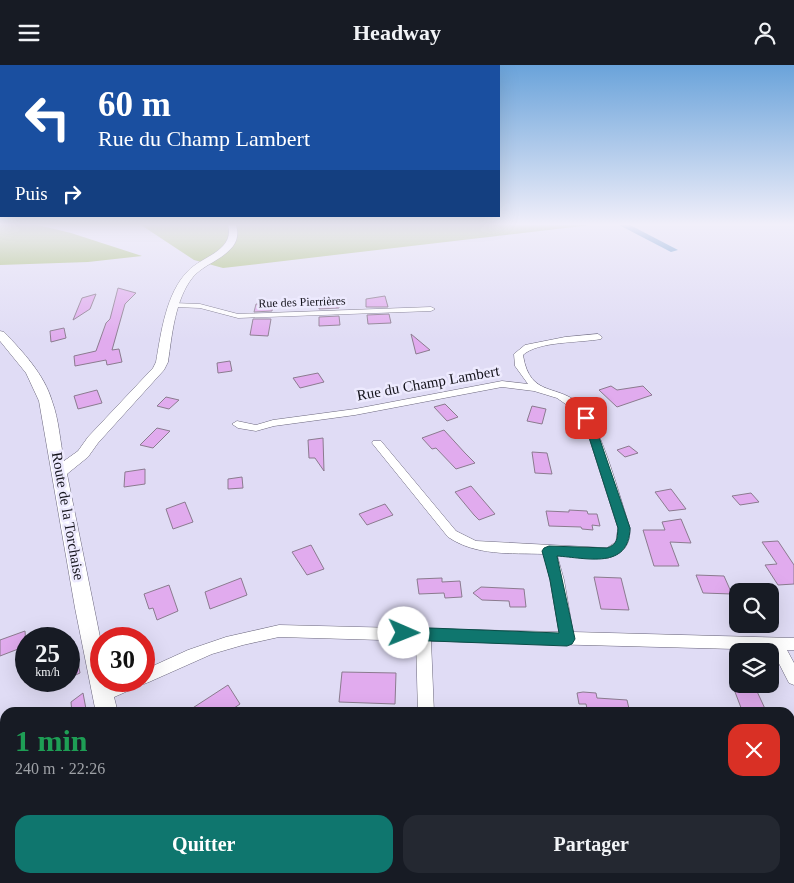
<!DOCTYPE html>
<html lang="fr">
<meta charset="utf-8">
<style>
:root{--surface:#171b24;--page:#242831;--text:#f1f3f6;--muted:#9ea1a6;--accent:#0f766e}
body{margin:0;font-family:Georgia,serif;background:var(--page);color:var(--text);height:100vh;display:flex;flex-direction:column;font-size:19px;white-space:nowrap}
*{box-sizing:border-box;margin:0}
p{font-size:16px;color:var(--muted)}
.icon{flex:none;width:28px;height:28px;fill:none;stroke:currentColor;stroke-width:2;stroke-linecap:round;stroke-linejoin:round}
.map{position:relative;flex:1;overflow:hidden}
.panel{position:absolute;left:0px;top:642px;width:795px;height:176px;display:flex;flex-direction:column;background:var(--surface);border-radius:15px 15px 0 0;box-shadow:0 5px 20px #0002}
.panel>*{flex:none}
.top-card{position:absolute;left:0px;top:0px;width:500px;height:152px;box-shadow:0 5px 20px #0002;background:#1a4fa0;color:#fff;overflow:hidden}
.buttons{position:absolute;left:729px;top:518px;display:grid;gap:10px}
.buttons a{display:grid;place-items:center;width:50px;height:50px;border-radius:10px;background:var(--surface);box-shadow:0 5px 20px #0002;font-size:25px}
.speed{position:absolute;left:15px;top:562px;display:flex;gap:10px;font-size:25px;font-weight:700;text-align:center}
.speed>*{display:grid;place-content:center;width:65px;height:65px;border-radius:50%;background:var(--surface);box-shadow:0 5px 20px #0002;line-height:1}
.speed small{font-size:12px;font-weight:400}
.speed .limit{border:8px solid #d22;background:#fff;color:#111}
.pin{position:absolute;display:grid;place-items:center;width:42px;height:42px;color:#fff;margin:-21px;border-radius:10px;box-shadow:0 2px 8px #0006}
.me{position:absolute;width:55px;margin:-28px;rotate:91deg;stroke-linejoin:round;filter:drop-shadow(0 0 4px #0008)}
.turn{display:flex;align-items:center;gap:18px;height:105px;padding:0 15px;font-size:22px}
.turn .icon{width:65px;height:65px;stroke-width:2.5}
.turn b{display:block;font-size:35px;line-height:42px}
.then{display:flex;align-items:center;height:48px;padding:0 15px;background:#0003;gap:10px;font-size:19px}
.round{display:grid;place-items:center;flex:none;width:52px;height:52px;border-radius:15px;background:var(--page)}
.head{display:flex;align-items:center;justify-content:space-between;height:85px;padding:0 15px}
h1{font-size:30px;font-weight:600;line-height:38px;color:#1e9e55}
.primary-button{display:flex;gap:10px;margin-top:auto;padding:10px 15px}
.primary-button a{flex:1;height:58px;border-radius:15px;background:var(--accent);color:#fff;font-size:20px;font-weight:600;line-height:58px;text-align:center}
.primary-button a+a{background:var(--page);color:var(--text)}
header{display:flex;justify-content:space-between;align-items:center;height:65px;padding:0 15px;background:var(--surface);font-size:22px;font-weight:600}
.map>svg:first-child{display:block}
</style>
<header><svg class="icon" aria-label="menu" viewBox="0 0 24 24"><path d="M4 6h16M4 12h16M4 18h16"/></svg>Headway<svg class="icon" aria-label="person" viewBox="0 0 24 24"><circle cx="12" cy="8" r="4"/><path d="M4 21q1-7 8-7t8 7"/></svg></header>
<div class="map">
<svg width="794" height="818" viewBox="0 0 794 818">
<rect width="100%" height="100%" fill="#e0dcf5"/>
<path fill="#9eb667" d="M0 160H38L71 168 142 191 88 197 0 200Z
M141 160H591L223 203 194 195Z"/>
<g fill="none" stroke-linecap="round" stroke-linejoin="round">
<path fill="#4e8ac4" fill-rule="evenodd" d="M619 160H630L678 185 671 187Z"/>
</g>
<path fill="#e1abee" stroke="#8b7b8f" d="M118 223 136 228 125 239 112 285 119 284 122 297 107 300 106 295 75 301 74 291 96 286 106 258 110 254Z
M96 229 90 244 73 255 82 233Z
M385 231 388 242H366V234Z
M338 235 339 243 319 244 320 236Z
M256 239H273L272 246 254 247Z
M389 249 391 258 368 259 367 250Z
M339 251 340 260 319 261V252Z
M253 254H271L268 271 250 270Z
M64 263 66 273 51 277 50 266Z
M411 269 430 285 416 289Z
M230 296 232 306 218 308 217 298Z
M318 308 324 317 300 323 293 313Z
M611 321 617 325 643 321 652 330 617 342 599 325Z
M97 325 102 338 78 344 74 331Z
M166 332 179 335 169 344 157 341Z
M445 339 458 352 447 356 434 342Z
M532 341 546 344 542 359 527 356Z
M157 363 170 366 153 383 140 380Z
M444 365 465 388 475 398 456 404 436 383 432 384 422 373Z
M323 373 324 406 315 393H309L308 375Z
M629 381 638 388 625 392 617 385Z
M532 387 547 388 552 409 535 408Z
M145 404V419L124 422 125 407Z
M242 412 243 423 228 424V414Z
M471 421 495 449 479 455 474 450 455 427Z
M671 424 686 444 669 446 655 427Z
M751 428 759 437 740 440 732 431Z
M185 437 193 457 173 464 166 444Z
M385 439 393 450 367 460 359 449Z
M569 445 587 446 588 449H597L600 461 592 460 593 465 582 464 581 462 549 461 546 446 569 447Z
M681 454 691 478 670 477 679 501H654L643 465H665L662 457Z
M778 476 794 500V519L778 520 765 500 777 499 762 477Z
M311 480 324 504 307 510 292 487Z
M696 510 724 511 732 529 703 528Z
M594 512 621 513 629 545 601 544Z
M241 513 247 530 210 544 205 527Z
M442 513V517L460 516 462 532 445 533 444 528 419 529 417 514Z
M169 520 178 546 157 555 153 543 149 544 144 529Z
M481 522 524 524 526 542H510L509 536 482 535 473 528Z
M25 566 26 581 0 591V575Z
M74 576 80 608 69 613V577Z
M342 607 396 608 395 639 339 637Z
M732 619 754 620 767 648H743Z
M228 620 240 639 227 648H185Z
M583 627 596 628 597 633 627 635 630 648H588L586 639H579L577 628Z
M83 628 86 644 82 648H72L71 637Z"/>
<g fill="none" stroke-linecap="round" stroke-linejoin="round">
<defs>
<path id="street" d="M173 238 200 239 238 249 431 242 435 244 431 246 238 253 200 243 176 242H173Z
M598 269 602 272 601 274C580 278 538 276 523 290 530 335 560 317 582 342 603 365 619 431 630 463 630 480 624 488 608 493L557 490 564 515 573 567 794 573V585H787L794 598V620L789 618 772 585 431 576 434 648H418L416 576 279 572 243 580 212 589 149 617 144 619 141 618 139 621 103 637 97 635 95 630 97 625 117 616H144V605L188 585 226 572 279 560 559 567 550 515 544 489C510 488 476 491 448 472L372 378 373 376H381L456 466 476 476 607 483 616 477 618 463 587 366 574 345 557 333 534 326 502 322 355 350 274 361 256 366 238 363 232 359 237 356 256 360 273 355 355 344 502 316 528 319 515 301 514 289 525 280 565 272Z
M5 711V730L0 732V713Z"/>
<path id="secondary" d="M228 160H236C245 189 207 195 193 212 175 234 172 270 168 297L164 305 98 378 88 392 67 409 101 577V616H110L118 648H96L75 543 39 336 26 308 0 276V266L4 267C23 287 44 309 52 336 59 355 60 376 64 396L78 386 88 372 153 303 156 297C161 268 166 228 188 206 202 191 235 186 228 160Z
M174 814H201L203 818H176Z"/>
</defs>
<use href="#street" stroke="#6b677d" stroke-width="1"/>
<use href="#secondary" stroke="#6b677d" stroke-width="1"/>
<use href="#street" fill="#fff" fill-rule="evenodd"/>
<use href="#secondary" fill="#fff" fill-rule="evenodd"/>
</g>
<linearGradient id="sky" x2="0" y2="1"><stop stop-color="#6aa3da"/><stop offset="0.58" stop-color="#f1effa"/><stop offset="1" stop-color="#f1effa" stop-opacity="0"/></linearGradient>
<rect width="794" height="275" fill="url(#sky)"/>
<path fill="#0f766e" stroke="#0a4d48" d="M586 350 589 351 597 366 630 463C629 505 587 493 557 491L575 574 572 579 567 581 404 575 399 573 397 568 399 564 404 562 559 568 550 515 542 486 544 483 549 481 607 483C618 479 617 474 618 463L587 366 581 353Z"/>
<g text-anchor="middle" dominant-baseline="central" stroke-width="5" stroke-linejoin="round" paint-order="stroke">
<g font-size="12" fill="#13121a" stroke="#edeafe">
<text transform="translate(302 237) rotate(-2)">Rue des Pierrières</text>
</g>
<g font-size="15" fill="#13121a" stroke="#edeafe">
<text transform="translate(428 318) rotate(-10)">Rue du Champ Lambert</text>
<text transform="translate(68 451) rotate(80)">Route de la Torchaise</text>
</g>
</g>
</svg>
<div class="buttons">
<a><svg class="icon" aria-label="search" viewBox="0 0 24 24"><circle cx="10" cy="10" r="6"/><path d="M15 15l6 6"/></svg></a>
<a><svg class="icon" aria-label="layers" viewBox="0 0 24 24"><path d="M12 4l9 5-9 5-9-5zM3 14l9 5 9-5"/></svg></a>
</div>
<div class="speed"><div>25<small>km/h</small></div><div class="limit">30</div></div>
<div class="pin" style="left:586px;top:353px;background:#d93025"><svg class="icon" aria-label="arrive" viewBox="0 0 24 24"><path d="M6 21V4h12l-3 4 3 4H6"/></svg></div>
<svg class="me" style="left:404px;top:568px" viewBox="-20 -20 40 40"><circle r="19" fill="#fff"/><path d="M0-13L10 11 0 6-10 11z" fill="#0f766e"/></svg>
<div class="top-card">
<div class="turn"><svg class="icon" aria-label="left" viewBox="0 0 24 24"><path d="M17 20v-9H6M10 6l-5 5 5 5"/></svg><div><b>60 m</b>Rue du Champ Lambert</div></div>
<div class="then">Puis<svg class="icon" aria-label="right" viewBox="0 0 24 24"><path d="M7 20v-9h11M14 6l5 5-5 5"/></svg></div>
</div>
<section class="panel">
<div class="head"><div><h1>1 min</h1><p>240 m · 22:26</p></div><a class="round" style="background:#d93025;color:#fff"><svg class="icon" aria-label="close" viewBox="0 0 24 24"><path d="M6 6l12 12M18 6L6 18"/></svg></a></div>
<div class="primary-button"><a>Quitter</a><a>Partager</a></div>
</section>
</div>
